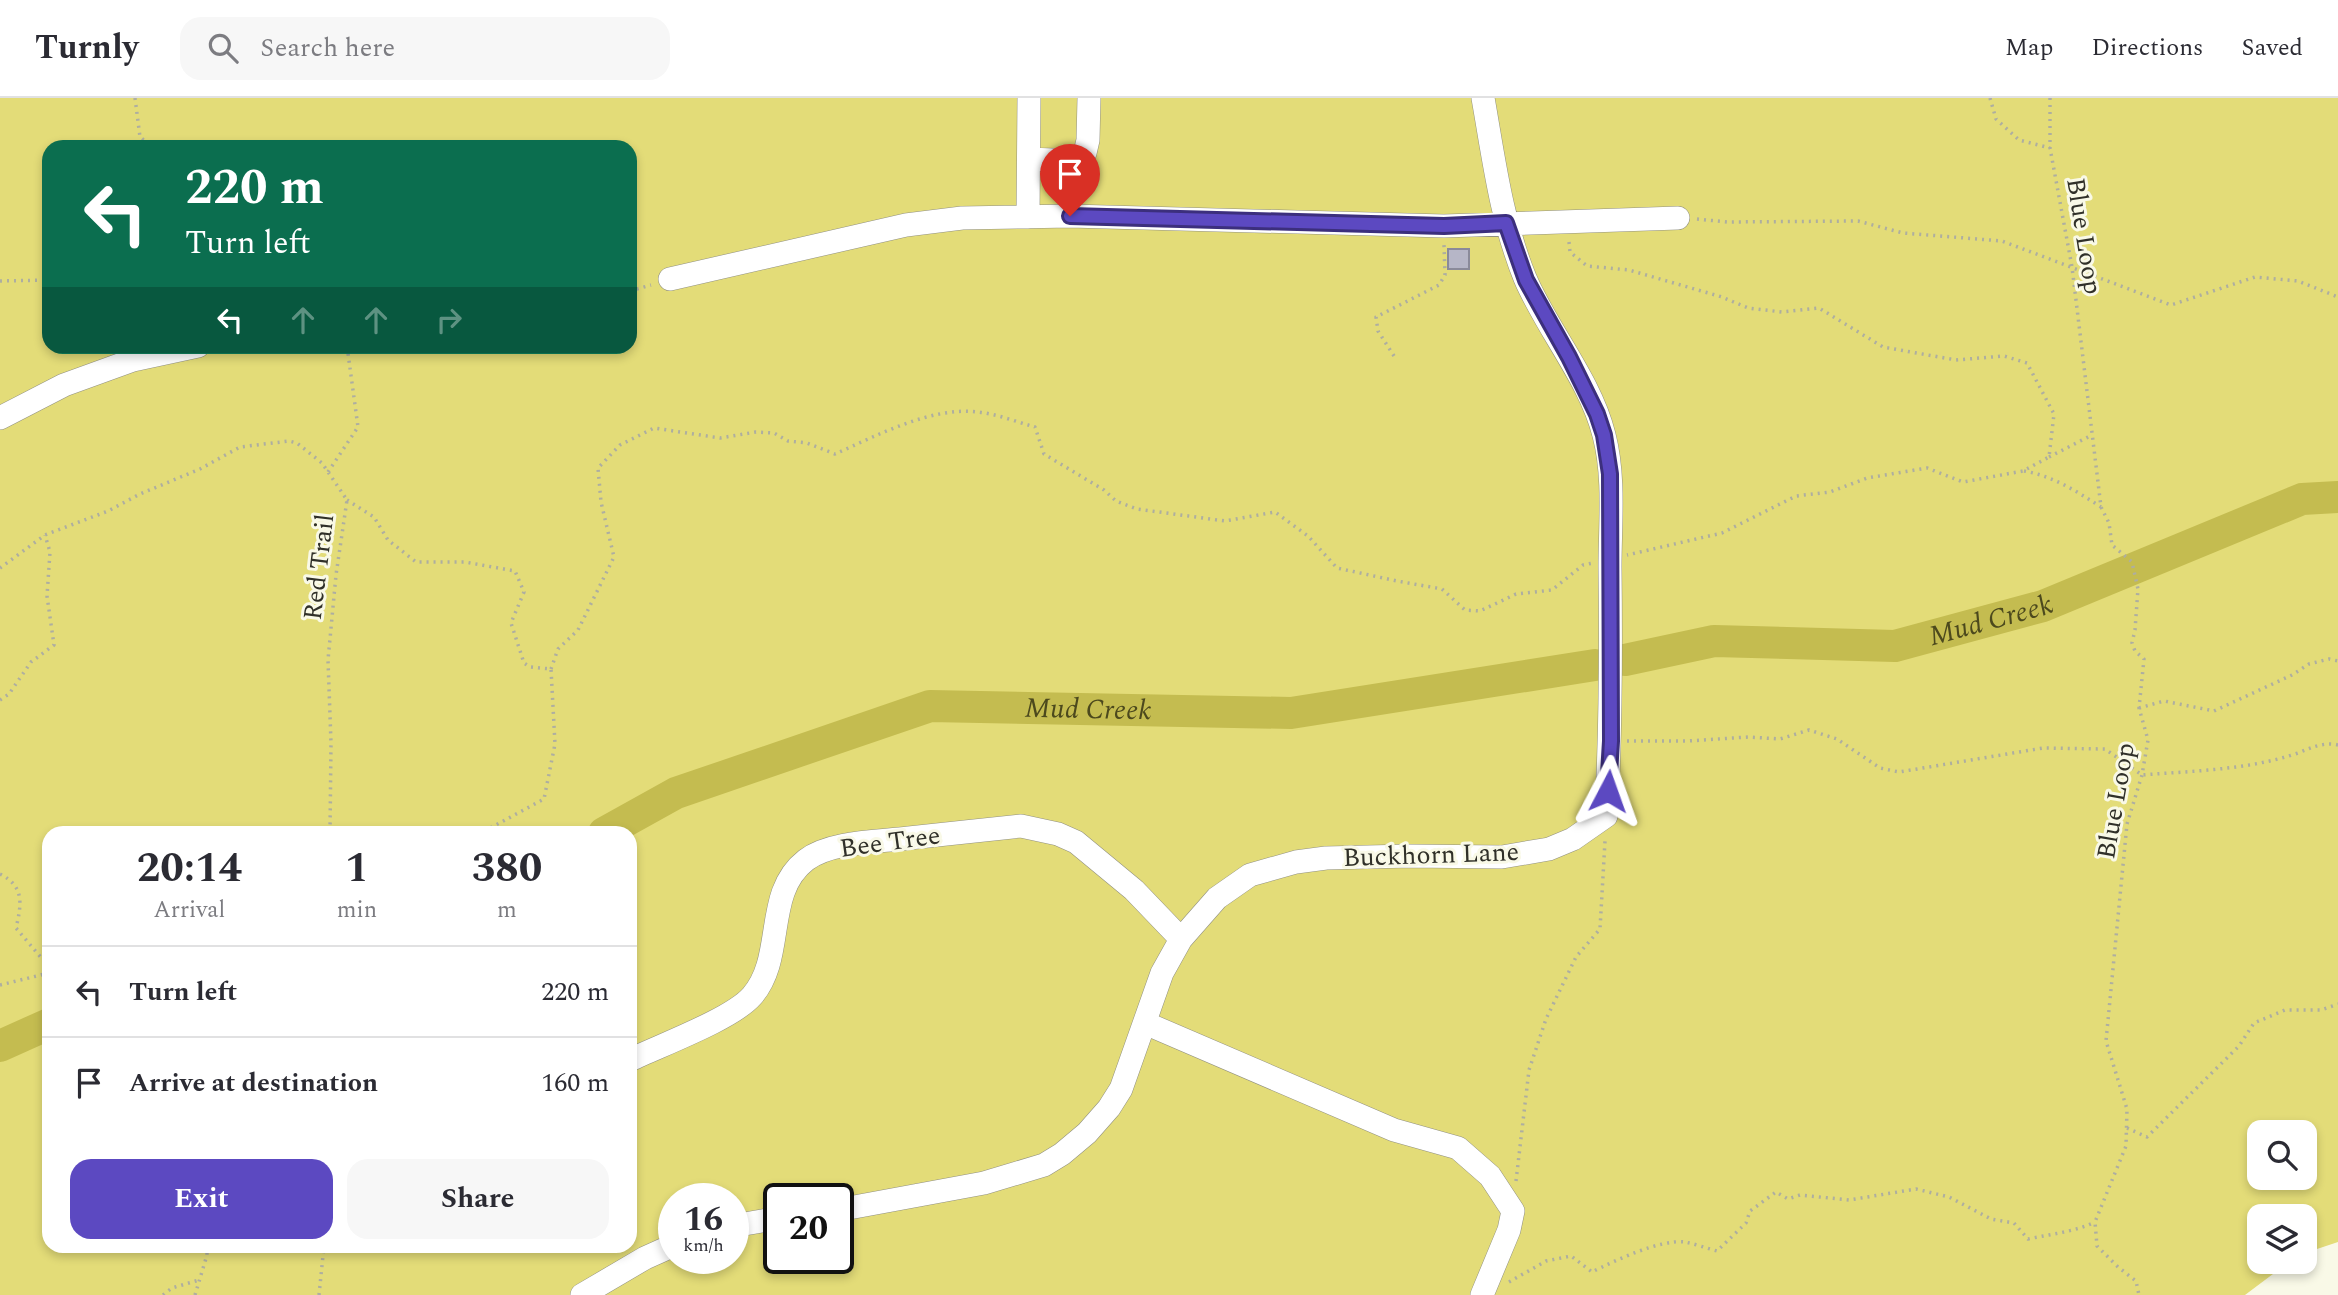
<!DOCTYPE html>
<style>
:root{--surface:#fff;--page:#f7f7f7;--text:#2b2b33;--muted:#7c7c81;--line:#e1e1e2;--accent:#5c49c1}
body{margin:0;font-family:Spectral,serif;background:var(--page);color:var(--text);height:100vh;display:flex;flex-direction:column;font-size:26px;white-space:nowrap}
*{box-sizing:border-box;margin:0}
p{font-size:23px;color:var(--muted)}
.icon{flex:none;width:38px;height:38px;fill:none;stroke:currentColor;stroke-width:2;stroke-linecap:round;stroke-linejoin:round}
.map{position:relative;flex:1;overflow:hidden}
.drawer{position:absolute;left:42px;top:728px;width:595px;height:427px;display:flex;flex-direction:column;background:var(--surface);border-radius:21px;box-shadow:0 4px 10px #0003}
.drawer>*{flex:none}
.hud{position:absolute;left:42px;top:42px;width:595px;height:214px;border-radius:21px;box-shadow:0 4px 10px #0003;background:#0b6e4f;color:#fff;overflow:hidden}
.controls{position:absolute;left:2247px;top:1022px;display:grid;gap:14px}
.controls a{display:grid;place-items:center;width:70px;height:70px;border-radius:14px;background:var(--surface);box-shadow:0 4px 10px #0003;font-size:35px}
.speed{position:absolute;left:658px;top:1085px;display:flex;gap:14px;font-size:35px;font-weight:700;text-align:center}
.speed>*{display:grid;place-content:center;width:91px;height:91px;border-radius:50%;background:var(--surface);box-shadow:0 4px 10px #0003;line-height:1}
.speed small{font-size:18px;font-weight:400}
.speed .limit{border:4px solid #111;border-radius:10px;background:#fff;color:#111}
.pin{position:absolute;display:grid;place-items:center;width:60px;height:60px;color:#fff;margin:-72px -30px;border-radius:50% 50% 50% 0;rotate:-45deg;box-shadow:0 0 7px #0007}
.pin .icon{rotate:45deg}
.me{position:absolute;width:77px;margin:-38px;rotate:4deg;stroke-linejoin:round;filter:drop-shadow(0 0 5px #0008)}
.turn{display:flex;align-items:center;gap:24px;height:147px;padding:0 28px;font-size:32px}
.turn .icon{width:91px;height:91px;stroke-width:2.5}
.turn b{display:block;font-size:49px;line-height:60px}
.lanes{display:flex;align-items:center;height:66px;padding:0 28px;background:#0003;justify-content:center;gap:35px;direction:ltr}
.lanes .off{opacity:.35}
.eta{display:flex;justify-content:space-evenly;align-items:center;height:119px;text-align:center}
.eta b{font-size:42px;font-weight:700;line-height:49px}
.action{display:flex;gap:14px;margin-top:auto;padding:14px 28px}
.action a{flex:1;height:80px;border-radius:21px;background:var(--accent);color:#fff;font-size:28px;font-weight:700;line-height:80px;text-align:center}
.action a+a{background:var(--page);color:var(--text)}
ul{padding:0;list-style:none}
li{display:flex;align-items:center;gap:21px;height:91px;padding:0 28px;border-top:2px solid var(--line)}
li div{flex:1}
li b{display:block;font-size:26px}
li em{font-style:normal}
header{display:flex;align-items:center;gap:42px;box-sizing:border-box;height:98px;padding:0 35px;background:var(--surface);border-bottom:2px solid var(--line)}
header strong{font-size:33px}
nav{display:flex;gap:38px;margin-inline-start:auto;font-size:24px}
.search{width:490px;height:63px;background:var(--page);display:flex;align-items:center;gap:18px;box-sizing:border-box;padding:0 24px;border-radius:21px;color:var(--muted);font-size:26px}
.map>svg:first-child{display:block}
</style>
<header>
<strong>Turnly</strong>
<div class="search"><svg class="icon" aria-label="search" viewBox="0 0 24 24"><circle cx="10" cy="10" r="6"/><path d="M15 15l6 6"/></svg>Search here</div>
<nav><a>Map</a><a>Directions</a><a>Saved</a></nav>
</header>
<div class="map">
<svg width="2338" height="1197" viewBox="0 0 2338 1197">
<rect width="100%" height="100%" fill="#f9f9e7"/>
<path fill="#e3dc78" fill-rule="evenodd" d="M0 0H2338V1144L2305 1155V1118H2259V1164H2289L2245 1197H0ZM49 49H630V248H49ZM49 735H630V1148H49ZM2259 1034H2305V1080H2259ZM674 1101H733V1160H674ZM779 1101H838V1160H779Z"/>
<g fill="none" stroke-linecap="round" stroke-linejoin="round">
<g stroke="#c4bc50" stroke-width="32">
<path id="s1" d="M1625 562 1714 543 1895 548 2043 508 2302 401 2338 399"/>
<path id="s2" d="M604 735 676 695 930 608 1291 615 1595 567"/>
<path d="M0 948 49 926"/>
</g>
</g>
<path fill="#b6b6c7" stroke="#8a8a9a" stroke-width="2" d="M1448 151H1469V171H1448Z"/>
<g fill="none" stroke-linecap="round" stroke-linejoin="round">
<defs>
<path id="minor" d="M1029 61 1076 63 1085 55 1088 42 1089 0
M1028 119 1029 0
M670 181 906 127 962 120 1070 118 1444 128 1678 120
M0 320 64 287 133 262 198 248
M1145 925 1394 1032 1458 1050 1490 1078 1513 1113 1509 1132 1482 1197
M630 962C661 947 732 921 752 898 786 859 763 795 806 762 831 743 879 744 909 740 946 736 984 732 1021 728L1058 736 1076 744 1134 792 1181 841
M838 1112 984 1085 1044 1067 1062 1056 1087 1035 1109 1010 1121 991 1162 875 1181 841 1217 800 1250 777 1296 764 1326 760 1409 758 1502 759 1549 751 1573 741 1606 718C1611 635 1611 552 1610 469 1610 426 1615 379 1604 337 1590 281 1547 232 1525 180 1501 121 1494 62 1483 0
M733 1128 779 1120
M582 1197 645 1160 674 1147"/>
</defs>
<use href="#minor" stroke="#929181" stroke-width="24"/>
<path stroke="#aeaea0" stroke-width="3.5" stroke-dasharray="2 5" stroke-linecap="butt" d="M135 0 140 39 152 49
M1990 0 1996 21 2019 42 2050 50
M2050 0V50L2072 169 2101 409 2109 425 2112 447 2132 464 2138 491 2135 532 2132 545 2135 553 2144 561 2139 610 2148 642 2142 677 2127 726 2106 943 2127 1011 2126 1048 2095 1124 2097 1148 2118 1169 2136 1183 2139 1197
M1697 121 1727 124 1858 123 1903 135 2002 143 2171 207 2255 179 2298 183 2338 199
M1569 144 1570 154 1587 168 1629 172 1722 199 1748 210 1782 214 1819 210 1883 249 1956 262 2004 258 2027 265 2054 316 2049 359 2023 373 1963 384 1927 370 1867 380 1830 394 1796 398 1722 435 1627 457
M0 183 49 182
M630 193 651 187
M1394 258 1378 233 1376 219 1439 187 1445 177 1444 147
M2049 359 2092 337
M2024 373C2053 378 2076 393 2101 409
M328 374 358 329 347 248
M347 402 374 419 388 442 416 464H465L515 473 524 494 511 525 524 565 530 569 551 571 555 646 544 701 481 735
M0 470 45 437 108 413 140 396 200 371 240 349 289 343 297 345 322 365 347 402 336 477 328 562 331 645 330 735
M551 571 558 551 578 532 614 459 601 404 598 370 620 347 654 330 720 340 756 334 774 335 788 343 807 345 835 356C876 338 932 308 978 314 997 316 1017 324 1035 329L1044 356 1104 392 1116 403 1137 411 1225 423 1275 414 1308 438 1337 470 1397 483 1442 491 1465 512 1480 513 1516 496 1552 492 1583 467 1593 465
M0 602 9 596 31 564 54 547 47 498 50 454 45 437
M2139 610 2164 603 2214 613 2292 577 2309 566 2329 561 2338 563
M1627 643H1688L1748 639 1780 641 1809 632 1837 641 1880 670 1899 674 2043 650 2105 651 2142 677C2192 673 2244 672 2292 657 2308 652 2321 643 2338 647
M0 776C24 788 22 805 16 830L49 869
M0 887 49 875
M2127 1030 2147 1039 2239 948 2254 925 2285 912H2321L2338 906
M1516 1083 1529 972 1546 921 1576 859 1600 831 1605 743
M1509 1184 1546 1163 1571 1158 1592 1174C1614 1163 1660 1141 1685 1144 1695 1146 1706 1150 1717 1153L1746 1125 1750 1113 1776 1094 1788 1101 1800 1097 1849 1102 1916 1091 1949 1099 1991 1121 2014 1125 2028 1141C2051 1136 2074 1134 2095 1124
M163 1197 172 1190 199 1182
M195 1197 207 1157V1148
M319 1197 324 1148"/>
<use href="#minor" stroke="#fff" stroke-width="23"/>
</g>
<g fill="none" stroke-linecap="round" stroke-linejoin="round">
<defs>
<path id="route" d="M1070 118 1444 128 1506 125 1526 182 1569 259 1597 316 1604 337 1610 376 1611 643 1608 693"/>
</defs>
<use href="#route" stroke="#3c2f7d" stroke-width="18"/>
<use href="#route" stroke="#5c49c1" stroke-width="12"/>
</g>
<g text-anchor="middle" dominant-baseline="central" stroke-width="6" stroke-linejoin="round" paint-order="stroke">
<g font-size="26" fill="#303029" stroke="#f9f9e7">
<text transform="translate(2084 138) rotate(81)">Blue Loop</text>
<text transform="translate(319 469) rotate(-83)">Red Trail</text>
<text transform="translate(2116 703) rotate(-80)">Blue Loop</text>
<text transform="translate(890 744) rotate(-8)">Bee Tree</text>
<text transform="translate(1431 757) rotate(-2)">Buckhorn Lane</text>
</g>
<g font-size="28" font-style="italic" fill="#4c491d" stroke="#f9f9e7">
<text stroke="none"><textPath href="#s1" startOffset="371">Mud Creek</textPath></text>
<text stroke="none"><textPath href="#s2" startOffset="509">Mud Creek</textPath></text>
</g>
</g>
</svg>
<div class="controls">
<a><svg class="icon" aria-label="search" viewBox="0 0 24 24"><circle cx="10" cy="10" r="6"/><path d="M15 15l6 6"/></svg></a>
<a><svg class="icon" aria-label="layers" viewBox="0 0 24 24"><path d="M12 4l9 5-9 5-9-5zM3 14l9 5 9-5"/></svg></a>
</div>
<div class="speed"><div>16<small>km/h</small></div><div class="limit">20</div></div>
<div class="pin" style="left:1070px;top:118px;background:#d93025"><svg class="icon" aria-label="arrive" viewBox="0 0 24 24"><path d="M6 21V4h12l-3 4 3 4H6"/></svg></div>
<svg class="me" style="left:1608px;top:693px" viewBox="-20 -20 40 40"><path d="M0-17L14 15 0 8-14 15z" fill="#5c49c1" stroke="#fff" stroke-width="4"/></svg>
<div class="hud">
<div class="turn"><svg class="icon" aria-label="left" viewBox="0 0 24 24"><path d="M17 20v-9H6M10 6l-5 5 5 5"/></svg><div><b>220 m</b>Turn left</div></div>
<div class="lanes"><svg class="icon" aria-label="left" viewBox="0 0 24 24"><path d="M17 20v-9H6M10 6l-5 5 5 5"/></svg><svg class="icon off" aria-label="ahead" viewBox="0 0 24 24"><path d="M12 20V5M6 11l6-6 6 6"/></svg><svg class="icon off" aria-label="ahead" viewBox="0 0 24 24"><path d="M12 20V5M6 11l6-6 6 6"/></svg><svg class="icon off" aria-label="right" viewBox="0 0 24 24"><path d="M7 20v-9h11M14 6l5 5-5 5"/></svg></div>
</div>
<section class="drawer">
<div class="eta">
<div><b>20:14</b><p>Arrival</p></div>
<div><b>1</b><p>min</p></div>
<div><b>380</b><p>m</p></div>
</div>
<ul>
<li><svg class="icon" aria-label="left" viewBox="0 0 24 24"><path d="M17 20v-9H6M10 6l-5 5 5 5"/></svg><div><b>Turn left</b></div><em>220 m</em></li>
<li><svg class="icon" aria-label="arrive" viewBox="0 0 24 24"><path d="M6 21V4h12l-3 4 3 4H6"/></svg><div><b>Arrive at destination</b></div><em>160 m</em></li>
</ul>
<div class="action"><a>Exit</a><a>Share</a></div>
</section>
</div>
